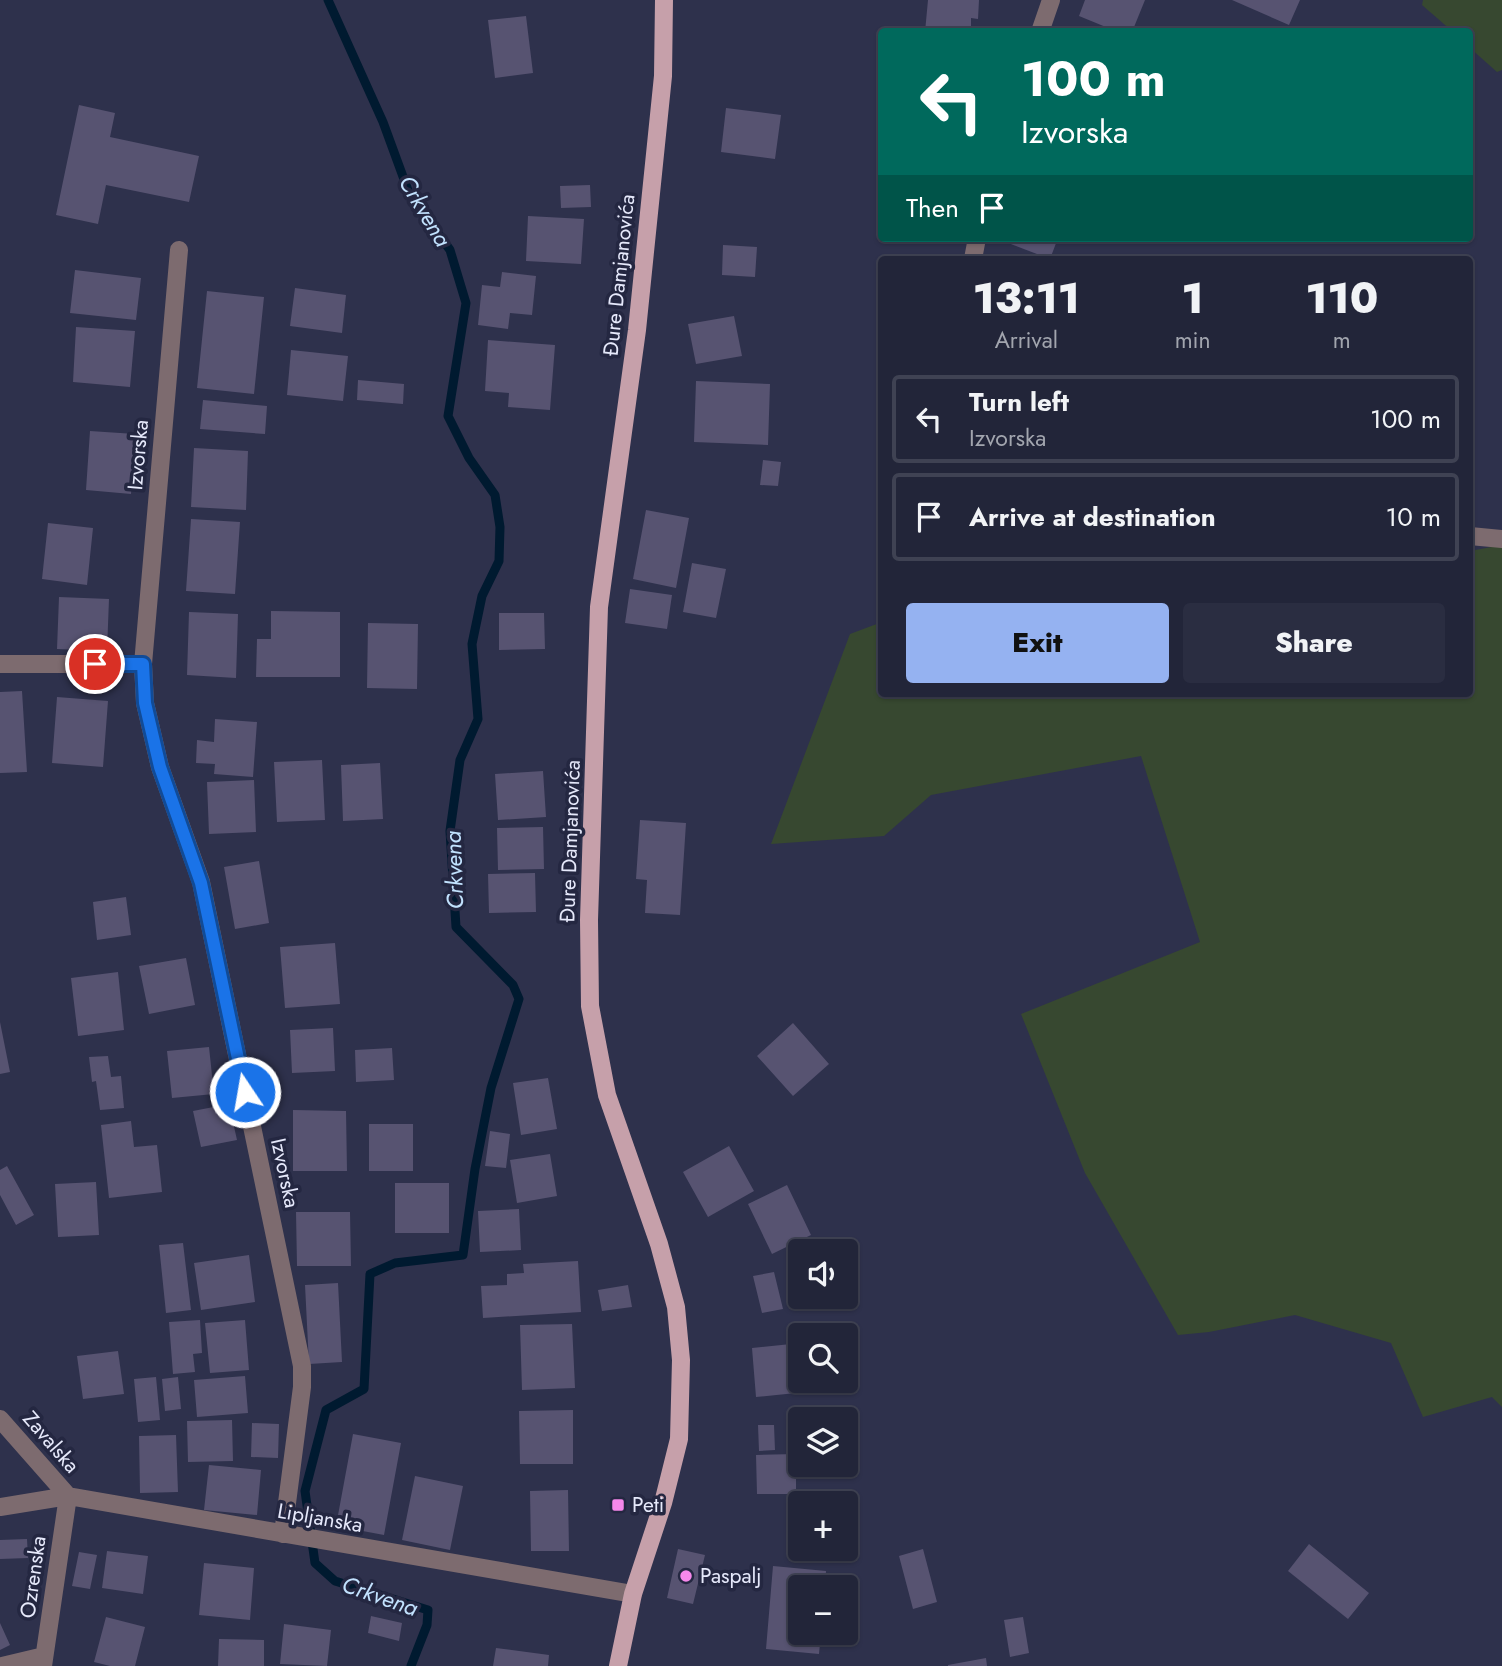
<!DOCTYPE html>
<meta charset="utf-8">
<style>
:root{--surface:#222539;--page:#2a2d41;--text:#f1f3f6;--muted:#a2a5ae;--line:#3f4253;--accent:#95b2f1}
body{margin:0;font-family:Jost,sans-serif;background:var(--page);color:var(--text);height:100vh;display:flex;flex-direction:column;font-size:26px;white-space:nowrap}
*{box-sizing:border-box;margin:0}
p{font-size:23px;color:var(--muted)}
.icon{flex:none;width:38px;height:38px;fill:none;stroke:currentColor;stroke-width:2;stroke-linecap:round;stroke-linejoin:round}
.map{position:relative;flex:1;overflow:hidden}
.side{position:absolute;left:878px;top:256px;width:595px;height:441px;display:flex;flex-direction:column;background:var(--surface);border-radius:7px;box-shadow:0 2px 5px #0004,0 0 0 2px var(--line)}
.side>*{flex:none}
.hud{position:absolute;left:878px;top:28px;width:595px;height:214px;border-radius:7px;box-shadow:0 2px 5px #0004,0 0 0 2px var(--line);background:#00695c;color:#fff;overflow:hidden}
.tools{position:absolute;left:788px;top:1239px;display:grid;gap:14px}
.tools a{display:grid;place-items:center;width:70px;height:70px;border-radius:7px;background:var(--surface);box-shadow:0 2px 5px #0004,0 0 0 2px var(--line);font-size:35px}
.pin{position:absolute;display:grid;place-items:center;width:60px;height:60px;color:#fff;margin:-30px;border:4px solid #fff;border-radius:50%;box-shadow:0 2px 7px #0007}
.me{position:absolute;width:77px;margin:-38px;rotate:348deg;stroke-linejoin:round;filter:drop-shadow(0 0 5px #0008)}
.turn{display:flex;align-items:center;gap:24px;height:147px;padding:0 28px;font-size:32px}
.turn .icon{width:91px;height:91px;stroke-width:2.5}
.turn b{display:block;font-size:49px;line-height:60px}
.then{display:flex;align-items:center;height:66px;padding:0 28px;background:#0003;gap:14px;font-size:26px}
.eta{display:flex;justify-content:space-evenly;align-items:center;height:119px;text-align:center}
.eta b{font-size:42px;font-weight:800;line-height:49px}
.button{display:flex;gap:14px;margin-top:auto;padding:14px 28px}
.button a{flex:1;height:80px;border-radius:7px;background:var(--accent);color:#111;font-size:28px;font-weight:800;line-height:80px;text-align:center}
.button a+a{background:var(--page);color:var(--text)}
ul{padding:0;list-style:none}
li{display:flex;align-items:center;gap:21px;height:88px;margin:0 14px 10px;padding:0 14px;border:4px solid var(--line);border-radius:7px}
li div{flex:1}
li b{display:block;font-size:26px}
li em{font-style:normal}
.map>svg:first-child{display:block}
</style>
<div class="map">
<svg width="1502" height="1666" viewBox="0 0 1502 1666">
<rect width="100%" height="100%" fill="#2e314c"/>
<path fill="#374830" d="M1423 0H1502V70L1497 72 1470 48V32L1452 31 1422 5Z
M1502 545V1407L1492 1397 1423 1417 1391 1343 1295 1315 1209 1332 1178 1335 1085 1173 1021 1014 1200 942 1141 756 931 795 884 836 771 844 850 634 882 622V693H1470V551Z"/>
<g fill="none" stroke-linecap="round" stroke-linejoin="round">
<path stroke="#001a30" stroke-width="9" d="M328 0 383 122 409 193 450 250 466 303 448 416 469 458 495 495 500 527 499 561 482 596 472 644 478 719 460 760 450 831 456 927 513 985 519 999 491 1088 475 1169 463 1255 395 1263 370 1274 364 1389 326 1410 305 1491 315 1563 335 1581 428 1610 427 1625 411 1666"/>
</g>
<path fill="#575371" d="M928 0H979L978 19 971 18V32H925Z
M1085 0H1145L1132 32H1118L1079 16Z
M1232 0H1300L1289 25Z
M526 16 533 73 495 78 488 20Z
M79 105 115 113 110 137 199 156 189 202 106 185 98 224 56 215Z
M726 108 781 115 775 159 721 152Z
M590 185 591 207 561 208 560 186Z
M528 216 584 219 581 264 526 261Z
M1004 238H1058L1050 259 1003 241Z
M723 245 757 247 755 277 722 275Z
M949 256V259H896V257Z
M75 270 141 278 136 320 70 313Z
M502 272 536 276 532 315 510 313 508 329 478 325 482 285 500 287Z
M295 288 346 295 342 333 290 326Z
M207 291 264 297 254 394 197 388Z
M734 316 742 356 696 364 688 324Z
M76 327 135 331 130 387 73 382Z
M488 340 555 345 550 410 508 407 509 393 485 391Z
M291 350 348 356 343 401 287 395Z
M358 380 404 384 403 404 357 400Z
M696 381 770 384 768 445 694 442Z
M203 400 267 406 265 434 200 429Z
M90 431 135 434 131 494 86 490Z
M194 448 248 451 246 510 191 507Z
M763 460 781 462 778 486 760 485Z
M646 510 689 518 676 588 633 579Z
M191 519 240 522 235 594 186 591Z
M48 523 93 528 87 585 42 579Z
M692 563 726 569 716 618 683 612Z
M630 589 672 595 667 629 625 623Z
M59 597 109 599 107 651 57 649Z
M271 611 340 612V677H256L257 639H271Z
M189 612 238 614 236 678 187 675Z
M499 613H544L545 649 499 650Z
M368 623 418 624 417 689 367 688Z
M22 691 27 772 0 773V692Z
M57 697 108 701 103 767 52 763Z
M215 719 257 722 253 777 214 774 215 764 196 763 197 740 214 742Z
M322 760 325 820 277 822 274 762Z
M380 763 383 819 343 821 341 765Z
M543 771 546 817 498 820 495 774Z
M254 780 256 832 209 834 207 782Z
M640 820 686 823 680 915 645 913 647 880 636 879Z
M543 827 544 869 498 870 497 828Z
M259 861 269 923 235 929 224 867Z
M535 873 536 912 489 913 488 874Z
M126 897 131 935 97 940 93 902Z
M335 943 340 1004 285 1008 280 947Z
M186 958 195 1005 149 1014 139 966Z
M118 972 124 1030 78 1036 71 978Z
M0 1022 10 1072 0 1074Z
M793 1023 829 1064 793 1096 757 1056Z
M333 1028 335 1071 292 1073 290 1030Z
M209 1047 214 1094 172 1098 167 1051Z
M392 1048 394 1080 356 1082 355 1050Z
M108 1056 111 1077 121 1076 124 1108 100 1110 96 1081 92 1082 89 1057Z
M548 1078 557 1129 521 1135 513 1083Z
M229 1104 237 1140 201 1147 193 1111Z
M293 1110 346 1111 347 1171H293Z
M131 1121 134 1147 157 1145 162 1192 109 1198 101 1125Z
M369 1124H413V1171H369Z
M490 1131 510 1134 506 1168 485 1166Z
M729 1146 754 1191 708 1217 683 1172Z
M550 1154 557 1196 517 1203 510 1160Z
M7 1166 34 1215 16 1225 0 1195V1170Z
M96 1182 99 1235 58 1237 55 1184Z
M395 1183H449V1233H395Z
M787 1185 811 1235 772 1254 748 1204Z
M519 1209 521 1250 480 1252 478 1211Z
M296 1212H350L351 1266H297Z
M183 1243 191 1310 166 1313 159 1245Z
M249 1255 255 1302 201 1310 194 1263Z
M578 1261 581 1312 483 1318 481 1286 507 1285V1274L524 1273 523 1264Z
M774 1272 783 1309 762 1313 753 1276Z
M338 1283 342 1362 309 1364 305 1285Z
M628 1285 632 1307 602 1311 598 1290Z
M200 1320 202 1353 193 1354 195 1372 173 1374 169 1322Z
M245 1320 249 1370 210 1373 205 1323Z
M572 1324 575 1388 522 1390 520 1325Z
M791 1344 796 1393 756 1397 752 1348Z
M118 1351 124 1394 83 1399 77 1356Z
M245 1376 248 1413 197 1417 194 1380Z
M156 1377 160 1420 138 1422 134 1379Z
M178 1377 181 1409 165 1411 162 1379Z
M573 1410V1464H520L519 1411Z
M232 1420 233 1461 188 1462 187 1421Z
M252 1423 279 1424 278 1458 251 1457Z
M758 1425H774L775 1450 759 1451Z
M353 1434 401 1443 384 1535 336 1526Z
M176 1435 178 1492 140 1493 139 1436Z
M796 1454V1494H757L756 1455Z
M209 1465 261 1470 257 1515 204 1510Z
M415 1476 463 1486 450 1550 402 1540Z
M568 1490 569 1551H531L530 1491Z
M790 1498 827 1501V1503H800V1548L786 1547Z
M27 1539 28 1558 0 1559V1540Z
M1309 1544 1369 1593 1348 1619 1288 1571Z
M678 1549 705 1555 693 1604 667 1598Z
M923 1549 937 1602 913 1609 899 1556Z
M107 1551 148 1556 143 1594 102 1588Z
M79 1552 97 1555 90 1589 72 1586Z
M204 1563 254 1568 250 1620 199 1615Z
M773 1566 826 1571 825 1587H800V1633H821L819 1654 766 1649Z
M371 1616 402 1623 399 1641 368 1633Z
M106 1617 145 1627 135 1666H110L94 1662Z
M1023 1617 1029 1653 1010 1657 1004 1620Z
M0 1623 10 1645 0 1650Z
M284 1624 331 1630 327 1666 280 1664Z
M219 1639 264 1640V1666H218Z
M496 1648 549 1655 548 1666H493Z
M986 1658 987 1666H948V1665Z"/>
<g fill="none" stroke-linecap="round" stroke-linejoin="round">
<path stroke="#7d6b6f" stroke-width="18" d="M1040 32 1051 0
M179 250 143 664 145 703 160 767 201 882 302 1366V1387L283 1534
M973 259 977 238
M1470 536 1502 539
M0 664H143
M0 1419 68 1496
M0 1507 68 1496 633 1594
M2 1666 44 1656
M43 1666 68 1496"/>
<path stroke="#c6a0aa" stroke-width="18" d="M618 1666 633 1594 663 1503 679 1439 681 1360 676 1307 659 1244 607 1095 590 1006 589 920 599 607 637 330 663 76 664 0"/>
</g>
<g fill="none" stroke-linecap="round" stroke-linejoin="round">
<defs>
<path id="route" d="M95 664H143L145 703 160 767 201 883 245 1092"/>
</defs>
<use href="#route" stroke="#114b97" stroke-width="18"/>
<use href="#route" stroke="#1a73e8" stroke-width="12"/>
</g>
<g fill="#f788eb" stroke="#242741" stroke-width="2.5">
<rect x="611" y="1498" width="14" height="14" rx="3.5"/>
<circle cx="686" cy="1576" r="7"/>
</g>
<g text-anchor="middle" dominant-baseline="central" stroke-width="7" stroke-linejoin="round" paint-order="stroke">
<g font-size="21" fill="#e6e9fb" stroke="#242741">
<text transform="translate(619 275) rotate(-84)">Đure Damjanovića</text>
<text transform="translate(138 455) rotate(-85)">Izvorska</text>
<text transform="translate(570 841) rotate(-88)">Đure Damjanovića</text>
<text transform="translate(285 1173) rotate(78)">Izvorska</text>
<text transform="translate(51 1442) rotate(49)">Zavalska</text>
<text transform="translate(320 1518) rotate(10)">Lipljanska</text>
<text transform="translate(33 1577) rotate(-82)">Ozrenska</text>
</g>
<g font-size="21" fill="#e6e9fb" stroke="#242741" text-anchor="start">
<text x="632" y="1505">Peti</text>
<text x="700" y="1576">Paspalj</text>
</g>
<g font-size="23" font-style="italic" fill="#c2e2fe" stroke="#242741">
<text transform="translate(425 211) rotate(59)">Crkvena</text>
<text transform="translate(454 870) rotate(-92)">Crkvena</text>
<text transform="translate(380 1596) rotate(19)">Crkvena</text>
</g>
</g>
</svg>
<div class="tools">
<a><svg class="icon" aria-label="sound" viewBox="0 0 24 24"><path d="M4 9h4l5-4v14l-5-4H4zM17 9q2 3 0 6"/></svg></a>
<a><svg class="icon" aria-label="search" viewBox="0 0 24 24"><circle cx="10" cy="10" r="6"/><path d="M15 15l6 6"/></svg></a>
<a><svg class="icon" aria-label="layers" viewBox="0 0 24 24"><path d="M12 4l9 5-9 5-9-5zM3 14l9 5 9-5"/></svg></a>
<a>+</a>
<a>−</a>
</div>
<div class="pin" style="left:95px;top:664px;background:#d93025"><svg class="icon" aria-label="arrive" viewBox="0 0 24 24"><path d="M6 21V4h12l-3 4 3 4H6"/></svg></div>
<svg class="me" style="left:245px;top:1092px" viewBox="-20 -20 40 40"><circle r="17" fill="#1a73e8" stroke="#fff" stroke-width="3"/><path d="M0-11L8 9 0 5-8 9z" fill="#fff"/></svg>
<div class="hud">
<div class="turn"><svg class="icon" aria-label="left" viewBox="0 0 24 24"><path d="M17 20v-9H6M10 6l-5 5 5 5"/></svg><div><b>100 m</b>Izvorska</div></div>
<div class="then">Then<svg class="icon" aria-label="arrive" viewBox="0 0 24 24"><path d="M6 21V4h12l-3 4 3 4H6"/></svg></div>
</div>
<section class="side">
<div class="eta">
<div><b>13:11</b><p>Arrival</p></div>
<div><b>1</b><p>min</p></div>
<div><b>110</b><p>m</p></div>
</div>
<ul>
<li><svg class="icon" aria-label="left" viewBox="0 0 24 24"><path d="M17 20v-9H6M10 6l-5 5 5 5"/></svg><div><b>Turn left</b><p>Izvorska</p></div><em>100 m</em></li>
<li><svg class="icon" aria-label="arrive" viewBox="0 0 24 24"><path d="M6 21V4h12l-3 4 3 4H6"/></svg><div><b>Arrive at destination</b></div><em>10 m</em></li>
</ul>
<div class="button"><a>Exit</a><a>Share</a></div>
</section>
</div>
